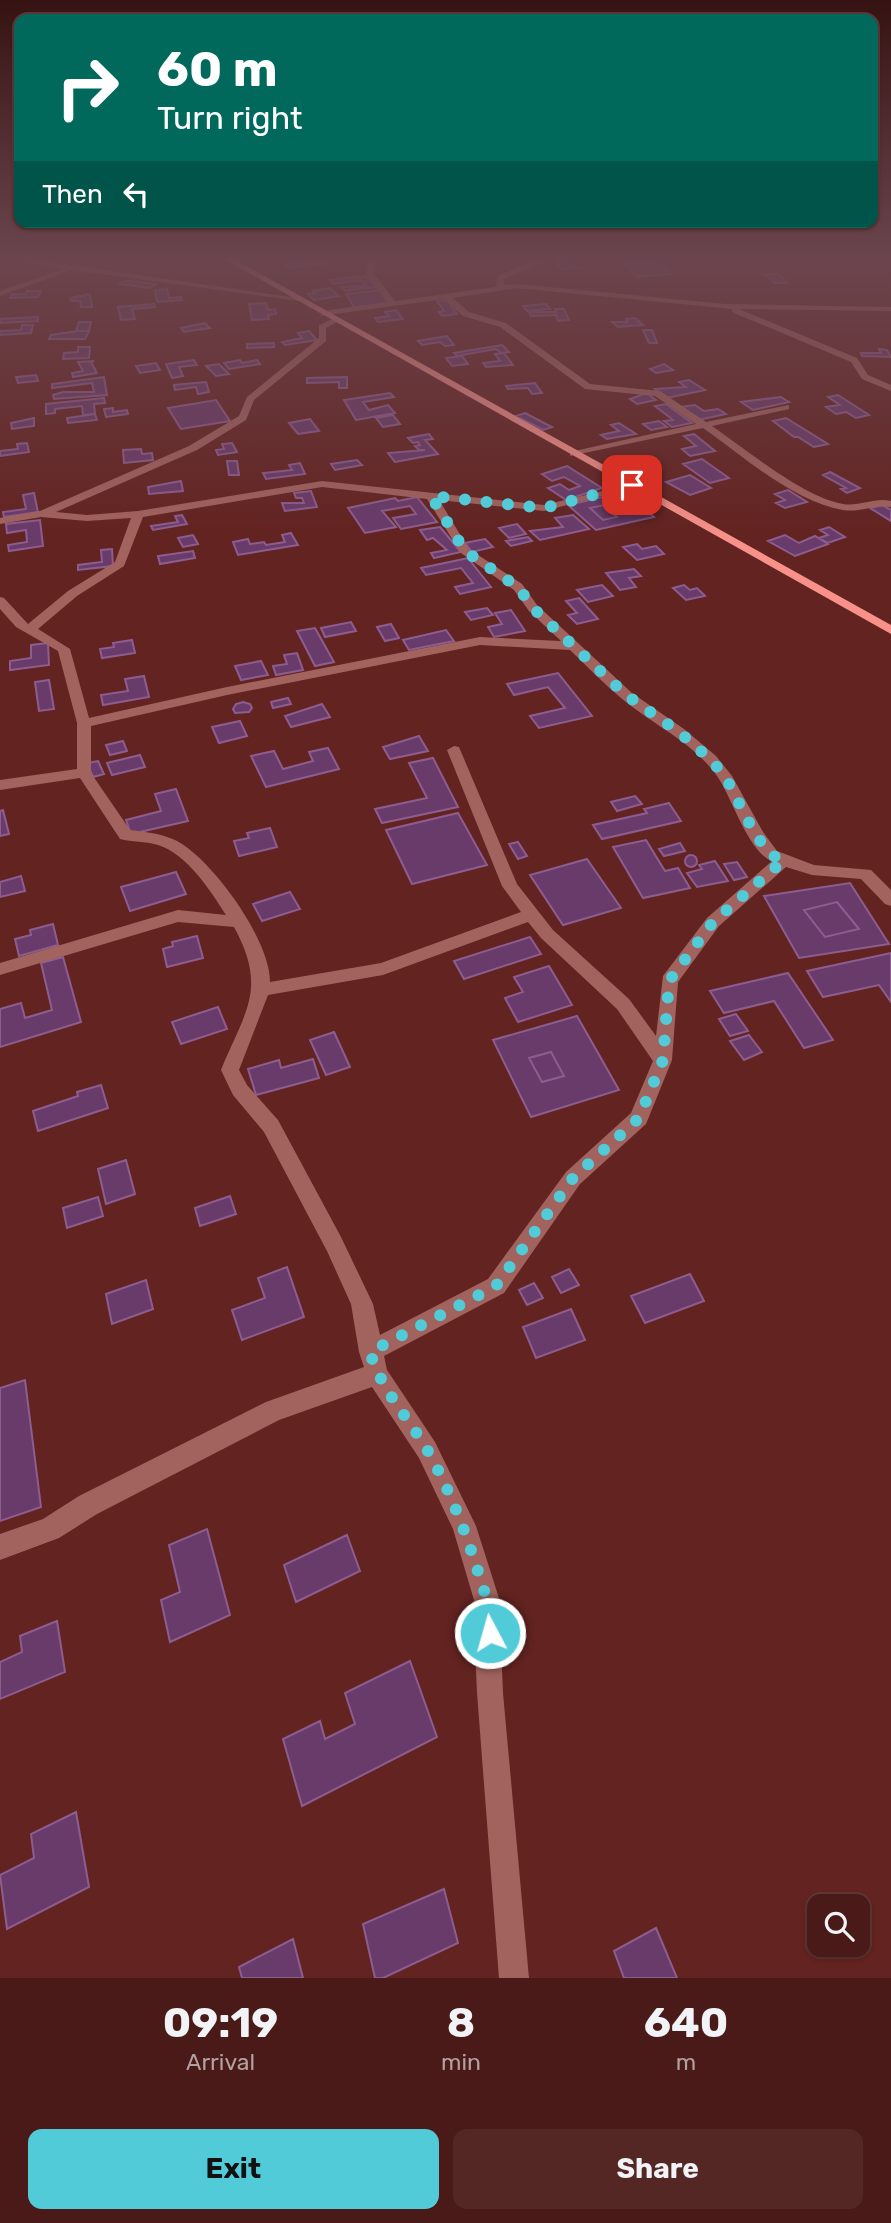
<!DOCTYPE html>
<style>
:root{--surface:#4a1a18;--page:#542725;--text:#f1f3f6;--muted:#b2a1a2;--line:#613837;--accent:#52cbd9}
body{margin:0;font-family:Rubik,sans-serif;background:var(--page);color:var(--text);height:100vh;display:flex;flex-direction:column;font-size:26px;white-space:nowrap}
*{box-sizing:border-box;margin:0}
p{font-size:23px;color:var(--muted)}
.icon{flex:none;width:38px;height:38px;fill:none;stroke:currentColor;stroke-width:2;stroke-linecap:round;stroke-linejoin:round}
.map{position:relative;height:1978px;overflow:hidden}
.sheet{display:flex;flex-direction:column;background:var(--surface);flex:1}
.sheet>*{flex:none}
.top-card{position:absolute;left:14px;top:14px;width:864px;height:214px;border-radius:14px;box-shadow:0 2px 5px #0004,0 0 0 2px var(--line);background:#00695c;color:#fff;overflow:hidden}
.controls{position:absolute;left:807px;top:1894px;display:grid;gap:14px}
.controls a{display:grid;place-items:center;width:63px;height:63px;border-radius:14px;background:var(--surface);box-shadow:0 2px 5px #0004,0 0 0 2px var(--line);font-size:35px}
.pin{position:absolute;display:grid;place-items:center;width:60px;height:60px;color:#fff;margin:-30px;border-radius:14px;box-shadow:0 4px 10px #0006}
.me{position:absolute;width:77px;margin:-38px;rotate:354deg;stroke-linejoin:round;filter:drop-shadow(0 0 5px #0008)}
.turn{display:flex;align-items:center;gap:24px;height:147px;padding:0 28px;font-size:32px}
.turn .icon{width:91px;height:91px;stroke-width:2.5}
.turn b{display:block;font-size:49px;line-height:60px}
.then{display:flex;align-items:center;height:66px;padding:0 28px;background:#0003;gap:14px;font-size:26px}
.eta{display:flex;justify-content:space-evenly;align-items:center;height:119px;text-align:center}
.eta b{font-size:42px;font-weight:700;line-height:49px}
.cta{display:flex;gap:14px;margin-top:auto;padding:14px 28px}
.cta a{flex:1;height:80px;border-radius:14px;background:var(--accent);color:#111;font-size:28px;font-weight:700;line-height:80px;text-align:center}
.cta a+a{background:var(--page);color:var(--text)}
.map>svg:first-child{display:block}
</style>
<div class="map">
<svg width="891" height="1978" viewBox="0 0 891 1978">
<rect width="100%" height="100%" fill="#632320"/>
<path fill="#683b6a" stroke="#8d5d8f" stroke-width="2" fill-rule="evenodd" d="M315 259H326L330 263 289 268 286 265 291 264 288 261 297 260 300 263 317 261Z
M555 259H567L577 268 561 270 556 264H560Z
M656 260 671 274 637 277 623 264Z
M761 274H779L787 283H774L769 277Z
M365 276 377 287 345 291 341 287 365 286 361 280 333 284 330 280Z
M125 281H131L156 284 150 288 120 284Z
M330 288 339 296 314 300 308 294 315 293 313 291Z
M167 289 169 298 181 297 182 300 157 302 155 290Z
M380 290 389 304 354 307 346 294Z
M27 291H41L38 297 10 298 12 294H26Z
M90 294 92 307H81L80 301H71L70 298Z
M447 300 457 314 442 316 439 312 444 311 437 301Z
M266 303 268 310 275 309 276 314 268 315 269 319 252 320 249 304Z
M154 304 155 307 132 309 135 319 121 320 118 307Z
M546 304 550 309 527 311 523 306Z
M555 309H564L569 320 558 321 556 315 531 316 529 312H556Z
M396 310 403 319 378 322 375 318 389 316 385 312Z
M38 317V321L0 323V319Z
M635 318 643 325 618 327 612 322H628L626 319Z
M79 322H91L89 331H76Z
M205 323 210 328 184 332 181 328Z
M22 325H33L31 333 0 335V331L21 330Z
M643 330H652L657 343H649Z
M77 331H89L85 339H49L51 335Z
M309 331 317 340 285 345 282 342 302 338 298 333Z
M447 336 454 345 445 346 440 342 422 345 418 341Z
M274 343V347L247 348V344Z
M502 345 509 352 501 353 496 349 457 356 454 353Z
M78 347H90L89 358 63 359 64 353 78 352Z
M879 349 887 350 891 357 862 356 861 353H881Z
M504 353 513 365 486 367 483 363 500 361 495 354Z
M462 356 468 364 452 366 446 358Z
M194 360 197 365 179 367 183 376 172 378 166 364Z
M240 360 242 363 257 360 260 364 229 369 224 363Z
M94 361 91 362 97 373 73 377 72 373 83 371 78 362Z
M156 363 160 370 140 373 136 366Z
M219 364 229 374 216 376 206 366Z
M664 364 673 370 656 373 650 369Z
M36 375 38 381 18 383 16 377Z
M104 377 107 395 54 399 53 395 63 392H94L92 383 52 388V384Z
M347 377V388H339V382L307 383V378Z
M689 380 705 390 667 398 655 389 686 387 679 382Z
M206 382 209 392 198 394 196 387 175 390 174 385Z
M535 383 542 393 532 394 528 388 508 389 506 386Z
M390 393 394 397 363 402 369 410 388 405 395 413 356 420 344 400Z
M646 393 656 400 637 404 630 399Z
M838 395 869 415 856 418 846 412 836 414 826 407 840 405 828 397Z
M781 397 789 402 753 410 741 402Z
M104 398 105 403 94 404 95 414 83 415 82 406 55 409V413L46 414V404Z
M216 400 230 421 181 429 168 408Z
M666 404 692 423 672 427 664 421 673 420 655 406Z
M695 405 704 411 718 409 726 414 698 420 681 407Z
M113 408V412L127 410 128 414 106 417 104 409Z
M525 413 552 427 543 430 516 416Z
M95 414 97 420 68 423 67 418Z
M393 415 400 424 383 427 376 418Z
M34 418V426L12 429 11 423Z
M786 418 828 444 814 447 798 437H794L773 421Z
M310 419 319 431 298 434 289 423Z
M659 421 667 427 651 430 643 424Z
M619 423 636 434 607 439 601 435 619 431 611 425Z
M429 434 433 439 425 440 438 454 395 462 388 453 425 450H419L415 446 420 445 418 442 413 443 408 438Z
M694 434 715 451 690 456 682 449 696 446 684 436Z
M27 443 29 452 0 456V451L18 449 17 444Z
M232 443 237 452 218 455 216 450 224 449 222 444Z
M141 449 142 454 152 453 153 460 124 463 123 450Z
M702 459 729 478 710 483 683 464Z
M357 460 362 465 335 470 331 464Z
M227 461H237L239 475H229Z
M300 463 305 474 266 479 263 473 292 470 289 465Z
M567 466 602 488 566 500 548 488 560 484 569 490 580 486 564 477 552 481 542 474Z
M830 472 860 488 847 493 841 489 846 488 823 475Z
M690 475 711 488 690 495 666 482Z
M181 481 183 491 149 494 148 487Z
M788 490 807 502 785 508 776 503 785 500 775 494Z
M311 491 317 507 285 511 282 503H304L302 498H296L294 493Z
M34 493 38 512 4 517 3 512 26 509 23 495Z
M611 495 627 509 641 506 654 517 596 530 568 505ZM604 505 617 517 603 520 590 508Z
M417 497 437 522 401 529 393 518 416 514 410 506 382 511 396 527 365 533 348 508 395 498 398 501Z
M604 505 617 517 603 520 590 508Z
M882 505 891 510V521L870 508Z
M182 515 187 524 153 530 151 526 178 522 175 516Z
M573 515 589 529 540 540 530 531 563 527 555 518Z
M40 520 43 546 9 551 8 545 27 542 26 530 7 533 6 524Z
M517 524 526 534 509 538 499 528Z
M440 527 461 552 434 558 431 553 447 550 433 538 427 540 420 530Z
M829 527 845 537 828 543 819 538 828 535 820 530Z
M291 533 298 545 238 555 233 542 248 539 250 544 264 542 266 545 285 542 282 535Z
M193 535 198 544 183 547 178 538Z
M785 535 799 543 815 536 828 544 795 556 768 541Z
M528 537 532 541 511 546 506 541Z
M485 539 493 547 472 552 465 543Z
M637 544 642 549 656 546 664 554 637 560 623 547Z
M112 549 113 566 78 570V565L102 562 101 550Z
M193 551 195 558 160 564 158 556Z
M468 558 491 587 460 594 455 587 473 583 461 568 426 575 421 568Z
M634 569 641 576 629 578 636 587 620 590 606 573Z
M602 585 613 596 588 602 577 590Z
M684 585 690 590 697 588 705 596 686 600 673 588Z
M579 598 598 619 577 624 568 615 577 613 566 601Z
M487 608 493 615 471 620 465 612Z
M511 610 525 631 494 637 488 627 502 624 495 613Z
M351 622 356 631 325 637 321 628Z
M391 624 399 638 385 641 377 627Z
M315 628 334 662 315 666 297 631Z
M446 630 454 641 409 650 403 640Z
M132 640 135 653 102 658 100 649 114 647 113 643Z
M48 643 49 665 10 670V661L31 658V645Z
M297 653 303 670 276 675 273 666 287 664 284 655Z
M261 661 268 675 241 680 235 666Z
M558 673 592 716 539 728 530 716 565 708 548 687 514 695 507 684Z
M144 676 149 697 103 705 101 695 128 691 125 679Z
M49 680 54 709 39 711 35 682Z
M288 698 291 704 273 708 271 702Z
M243 702 250 704 252 708 249 712 235 713 233 709 236 704Z
M322 704 330 717 291 727 285 716Z
M240 721 247 736 219 743 212 727Z
M419 736 428 751 390 759 383 747Z
M123 741 127 751 110 755 106 745Z
M328 748 339 769 266 787 251 756 274 751 283 769 313 761 309 752Z
M140 755 145 767 112 775 107 763Z
M433 758 458 807 382 823 375 809 427 798 409 763Z
M98 761 104 774 93 777 87 763Z
M176 789 188 821 131 834 126 820 161 811 155 794Z
M635 796 642 804 617 811 611 802Z
M669 803 681 821 602 839 593 825 647 813 644 809Z
M3 810 9 834 0 836V811Z
M458 813 487 865 412 884 386 830Z
M270 828 277 847 239 856 234 841 249 838 247 833Z
M646 840 665 871 678 868 690 888 643 898 613 847Z
M518 842 527 856 518 859 509 844Z
M680 843 685 851 664 856 659 849Z
M685 861a6 6 0 1 1 12 0a6 6 0 1 1-12 0Z
M587 859 621 908 563 925 530 875Z
M715 861 728 881 697 887 687 873 702 869 699 865Z
M737 862 747 877 734 880 724 864Z
M176 872 186 894 130 911 121 887Z
M21 876 25 891 0 897V882Z
M850 883 889 944 799 958 764 896ZM837 902 859 929 825 937 804 910Z
M290 892 300 909 262 921 253 904Z
M837 902 859 929 825 937 804 910Z
M53 924 58 945 19 956 15 939 31 935 30 930Z
M197 936 203 958 167 967 163 949 173 946 172 942Z
M530 937 541 954 464 979 454 961Z
M891 953V1002L879 985 823 997 807 971Z
M63 957 81 1022 0 1047V1009L21 1003 25 1018 52 1010 41 963Z
M549 966 572 1005 518 1022 505 998 523 992 514 977Z
M788 973 833 1040 804 1048 774 1001 724 1013 710 991Z
M218 1007 227 1029 181 1044 172 1022Z
M736 1014 748 1031 730 1036 719 1019Z
M577 1016 619 1090 531 1117 493 1040ZM551 1052 564 1076 542 1082 529 1058Z
M334 1032 350 1067 326 1075 310 1040Z
M749 1035 762 1052 744 1060 730 1041Z
M551 1052 564 1076 542 1082 529 1058Z
M313 1059 319 1078 256 1095 248 1069 279 1060 281 1068Z
M101 1085 108 1108 38 1131 33 1111 78 1096 77 1092Z
M126 1160 135 1194 106 1204 98 1169Z
M230 1196 236 1214 200 1226 195 1208Z
M98 1197 103 1216 67 1228 63 1208Z
M287 1267 304 1317 242 1340 232 1310 265 1298 258 1278Z
M569 1269 579 1285 561 1293 552 1277Z
M690 1274 704 1301 645 1323 631 1296Z
M146 1280 153 1309 112 1324 106 1294Z
M534 1283 543 1298 527 1305 519 1290Z
M571 1309 585 1340 536 1358 523 1327Z
M25 1380 41 1507 0 1521V1388Z
M207 1529 230 1615 170 1642 161 1600 180 1592 169 1545Z
M347 1535 360 1571 296 1602 284 1565Z
M57 1621 65 1672 0 1699V1662L22 1652 20 1636Z
M410 1661 437 1737 302 1806 283 1739 320 1721 325 1739 355 1724 345 1693Z
M76 1812 89 1887 7 1929 0 1875 34 1858 31 1834Z
M444 1889 458 1943 383 1978H375L363 1924Z
M656 1928 677 1978H624L614 1951Z
M293 1939 303 1978H242L239 1967Z"/>
<g fill="none" stroke-linecap="round" stroke-linejoin="round">
<path fill="#a2635e" fill-rule="evenodd" d="M7 259H29L304 299 300 301 72 270 0 296V291L63 269Z
M368 259H376L374 274 395 301 496 287 497 276 538 259H549L504 279V285L517 284 726 304 891 307V311L739 309 857 358 868 375 891 385V391L862 379 851 362 732 312V309L517 288 453 298 469 312 506 323 590 384 660 391 706 422 789 405V409L712 426C747 450 803 497 843 504 859 507 875 497 891 501V507C875 504 859 513 843 510 794 502 743 456 703 428L570 456V452L696 424 655 396 585 389 500 327 463 316 444 299 320 316 323 311 387 302 366 274Z
M332 319 339 321 326 328V341L254 400 246 420 197 450 56 512 87 515 138 511 322 481 544 505 636 483V487L544 511 439 500 469 549 522 584 537 605 632 693 684 729 716 756 732 776 763 832 777 851 814 865 871 870 891 890V906L885 904 861 879 812 875 786 867 719 926 678 982 672 1060 646 1124 580 1184 504 1293 384 1356 387 1370 435 1442 476 1526 505 1617 501 1648 503 1693 529 1978H499L477 1693 475 1648 479 1617 453 1529 419 1458 372 1387 279 1420 97 1514 59 1538 0 1560V1534L43 1519 79 1496 266 1402 364 1367 359 1352 351 1304 327 1251 264 1132 233 1095 221 1070C245 1011 268 989 234 927L178 922 0 975V963L178 910 226 915C210 890 187 854 158 845 145 841 132 842 120 839L80 778 0 790V780L77 769V723L58 651 16 627 0 609V597L4 598 28 624 68 591 115 562 131 518 87 521 41 517 0 524V518L40 511 189 446 239 416 247 397 319 338V325ZM322 487 427 499 461 553 514 590 529 611 561 641 480 637 227 687 89 718 70 649 38 629 77 596 124 566 143 517ZM480 645 570 650C587 666 603 683 621 698 653 725 693 742 717 776 732 797 748 852 772 861L707 918 663 976 656 1036 629 999 553 930 517 884 459 747 454 746 447 750 502 886 521 912 381 963 270 982C270 940 216 866 182 844 167 834 147 832 130 830L91 773V726L227 695ZM528 922 541 938 617 1009 653 1061 631 1113 566 1172 488 1279 380 1335 373 1304 341 1237 278 1120 247 1085 239 1070 268 995 383 975Z"/>
<path fill="#f79189" fill-rule="evenodd" d="M224 259H234L891 625V634Z"/>
</g>
<linearGradient id="sky" x2="0" y2="1"><stop stop-color="#361312"/><stop offset="0.48" stop-color="#6b454e"/><stop offset="1" stop-color="#6b454e" stop-opacity="0"/></linearGradient>
<rect width="891" height="536" fill="url(#sky)"/>
<g fill="none" stroke-linecap="round" stroke-linejoin="round">
<path stroke="#52cbd9" stroke-width="12" stroke-dasharray="0 21.6" d="M490 1633 492 1617C475 1560 458 1505 429 1453 409 1418 381 1390 370 1352L496 1286 573 1178 639 1118 663 1060 669 981 713 922 784 860 771 855 755 834 725 776 711 760 679 732 626 695 533 608 518 587 465 551 431 496 544 508 632 485"/>
</g>
</svg>
<div class="controls">
<a><svg class="icon" aria-label="search" viewBox="0 0 24 24"><circle cx="10" cy="10" r="6"/><path d="M15 15l6 6"/></svg></a>
</div>
<div class="pin" style="left:632px;top:485px;background:#d93025"><svg class="icon" aria-label="arrive" viewBox="0 0 24 24"><path d="M6 21V4h12l-3 4 3 4H6"/></svg></div>
<svg class="me" style="left:490px;top:1633px" viewBox="-20 -20 40 40"><circle r="17" fill="#52cbd9" stroke="#fff" stroke-width="3"/><path d="M0-11L8 9 0 5-8 9z" fill="#fff"/></svg>
<div class="top-card">
<div class="turn"><svg class="icon" aria-label="right" viewBox="0 0 24 24"><path d="M7 20v-9h11M14 6l5 5-5 5"/></svg><div><b>60 m</b>Turn right</div></div>
<div class="then">Then<svg class="icon" aria-label="left" viewBox="0 0 24 24"><path d="M17 20v-9H6M10 6l-5 5 5 5"/></svg></div>
</div>
</div>
<section class="sheet">
<div class="eta">
<div><b>09:19</b><p>Arrival</p></div>
<div><b>8</b><p>min</p></div>
<div><b>640</b><p>m</p></div>
</div>
<div class="cta"><a>Exit</a><a>Share</a></div>
</section>
